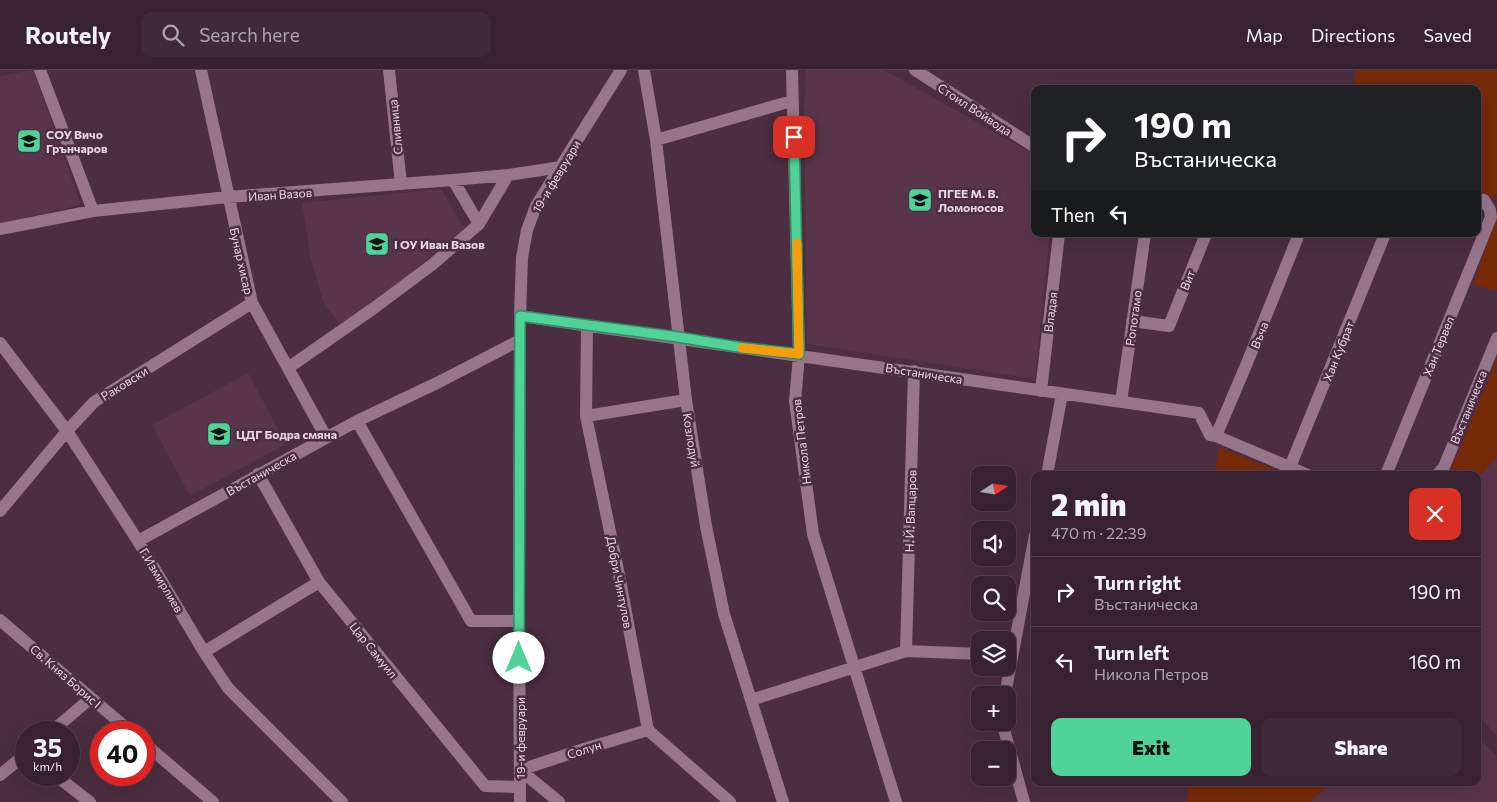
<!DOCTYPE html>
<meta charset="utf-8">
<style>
:root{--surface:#382231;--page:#3f2a39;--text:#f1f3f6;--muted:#aba4ab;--line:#523f4d;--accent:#50d398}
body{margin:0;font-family:Commissioner,sans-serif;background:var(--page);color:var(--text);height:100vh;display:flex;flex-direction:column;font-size:19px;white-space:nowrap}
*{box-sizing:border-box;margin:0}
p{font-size:16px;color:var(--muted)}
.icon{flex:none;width:28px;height:28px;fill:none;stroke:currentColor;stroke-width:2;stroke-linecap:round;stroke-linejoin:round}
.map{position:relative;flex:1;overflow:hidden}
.sheet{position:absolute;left:1031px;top:401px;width:450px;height:315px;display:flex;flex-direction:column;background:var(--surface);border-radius:10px;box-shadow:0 5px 20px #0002,0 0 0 1px var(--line)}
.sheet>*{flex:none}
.banner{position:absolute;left:1031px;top:15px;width:450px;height:152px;border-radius:10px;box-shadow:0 5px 20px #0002,0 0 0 1px var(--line);background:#202124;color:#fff;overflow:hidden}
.needle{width:32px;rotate:78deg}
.controls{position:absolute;left:971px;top:396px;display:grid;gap:10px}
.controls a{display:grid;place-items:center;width:45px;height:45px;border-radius:10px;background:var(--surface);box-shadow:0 5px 20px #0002,0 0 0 1px var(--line);font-size:25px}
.speed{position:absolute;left:15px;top:651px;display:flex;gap:10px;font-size:25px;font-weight:700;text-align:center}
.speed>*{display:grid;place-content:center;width:65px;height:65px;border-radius:50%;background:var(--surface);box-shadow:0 5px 20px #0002,0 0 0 1px var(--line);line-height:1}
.speed small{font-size:12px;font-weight:400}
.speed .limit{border:8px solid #d22;background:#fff;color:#111}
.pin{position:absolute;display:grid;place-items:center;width:42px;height:42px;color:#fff;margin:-21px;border-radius:10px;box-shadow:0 2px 8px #0006}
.me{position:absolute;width:55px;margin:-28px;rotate:0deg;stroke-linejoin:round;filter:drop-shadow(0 0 4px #0008)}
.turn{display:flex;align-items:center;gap:18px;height:105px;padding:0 20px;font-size:22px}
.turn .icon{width:65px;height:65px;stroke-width:2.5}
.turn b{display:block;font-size:35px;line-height:42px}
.then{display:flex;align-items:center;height:48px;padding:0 20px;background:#0003;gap:10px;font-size:19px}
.round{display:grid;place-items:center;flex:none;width:52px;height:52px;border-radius:10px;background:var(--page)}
.summary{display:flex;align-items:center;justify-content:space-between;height:85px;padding:0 20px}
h1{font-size:30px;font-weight:800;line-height:38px}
.cta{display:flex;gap:10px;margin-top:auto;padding:10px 20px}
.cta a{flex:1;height:58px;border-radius:10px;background:var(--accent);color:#111;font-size:20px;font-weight:800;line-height:58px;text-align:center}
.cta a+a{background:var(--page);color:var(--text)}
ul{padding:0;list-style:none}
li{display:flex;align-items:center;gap:15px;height:70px;padding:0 20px;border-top:1px solid var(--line)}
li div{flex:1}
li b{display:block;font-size:19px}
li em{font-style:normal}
header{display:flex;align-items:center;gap:30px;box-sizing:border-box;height:70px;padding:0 25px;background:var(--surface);border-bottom:1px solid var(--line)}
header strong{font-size:24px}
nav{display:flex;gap:28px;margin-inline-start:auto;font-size:18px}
.search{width:350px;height:45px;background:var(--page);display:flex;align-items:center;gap:12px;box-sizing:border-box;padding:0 18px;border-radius:10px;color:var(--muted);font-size:19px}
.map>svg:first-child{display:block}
</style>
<header>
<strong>Routely</strong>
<div class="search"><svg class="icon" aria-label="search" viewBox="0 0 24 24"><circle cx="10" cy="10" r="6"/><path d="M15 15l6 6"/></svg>Search here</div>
<nav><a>Map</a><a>Directions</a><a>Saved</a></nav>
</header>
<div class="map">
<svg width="1497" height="732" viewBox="0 0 1497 732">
<rect width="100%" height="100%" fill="#4b2e41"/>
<path fill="#59354c" d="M33 0 81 135 0 153V6Z
M806 0H884L1035 85V164H1050L1035 309 807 274 804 38Z
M441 119 464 158 408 205 340 254 324 234 311 190 302 133Z
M248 303 286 374 190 426 152 355Z
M1497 387V666L1478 645V408Z
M1478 667 1497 687V732H1310L1331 713 1478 712Z"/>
<path fill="#762a08" d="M1356 0H1497V128L1478 123V19H1353Z
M1497 146V221L1473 214Z
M1497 288V387L1478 408V405H1449Z
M1219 377 1287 405H1214Z
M1190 713V712L1331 713 1310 732H1186Z"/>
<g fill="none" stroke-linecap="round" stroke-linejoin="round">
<path stroke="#97758b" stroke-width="12" d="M40 0 93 141
M201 0 252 233 326 367
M389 0 401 114
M644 0 656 70 686 330 706 456 724 544 783 732
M792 0 799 285 795 331 813 464 896 732
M915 0 1035 77
M656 70 792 31
M453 110 479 154
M0 159 93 141 228 127 453 110 508 105 561 97
M520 246 1199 343 1210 365 1216 366 1308 405
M1132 251 1169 256 1206 164
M587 255 586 346 619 505 648 660 730 732
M0 273 67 361 138 471 204 582 228 618 342 732
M288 298 374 238 433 194 479 154 508 105
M1041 321 1059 164
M1121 332 1145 164
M586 346 686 330
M357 351 471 551H519
M1216 366 1247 293 1299 164
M1290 397 1385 164
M258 404 319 512 485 716 520 717
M1047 405 1062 324
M1386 405 1491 147 1490 140 1484 130 1478 129
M1437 405 1444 397 1497 268
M0 441 67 361 94 332 252 233
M138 471 357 351 439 312 520 270
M906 581 914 301
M204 582 319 512
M1005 625 1035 465
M751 630 906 581 980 584
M1002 652 1024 732
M520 700 584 679 648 660
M520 700 559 732
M55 705 90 732"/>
<path stroke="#97758b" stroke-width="12" d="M0 550 131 662
M51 662 91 628
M144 673 213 732
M0 705 26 684
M520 732 519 533 520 246 522 188 527 160 536 136 621 0"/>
</g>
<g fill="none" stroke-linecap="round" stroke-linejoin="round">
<defs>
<path id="route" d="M519 588 520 246 678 267 738 277 799 284 794 67"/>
</defs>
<use href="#route" stroke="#348963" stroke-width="12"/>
<use href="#route" stroke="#50d398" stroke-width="9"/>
<path stroke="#f59e0b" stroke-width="9" d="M742 278 799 284 797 173"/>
</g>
<defs>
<symbol id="school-square" viewBox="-11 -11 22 22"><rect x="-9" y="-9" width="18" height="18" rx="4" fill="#50d398" stroke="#4b2e41"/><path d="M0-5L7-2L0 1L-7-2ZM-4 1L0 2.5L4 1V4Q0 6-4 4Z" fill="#111"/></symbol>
</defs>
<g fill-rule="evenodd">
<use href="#school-square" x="15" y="57" width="28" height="28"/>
<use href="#school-square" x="906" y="116" width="28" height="28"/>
<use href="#school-square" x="363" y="160" width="28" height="28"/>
<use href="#school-square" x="205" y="350" width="28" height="28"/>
</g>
<g text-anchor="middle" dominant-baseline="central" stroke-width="5" stroke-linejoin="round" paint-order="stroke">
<g font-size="12" fill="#e8d5e1" stroke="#4b2e41">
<text transform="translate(975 39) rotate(33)">Стоил Войвода</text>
<text transform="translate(395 57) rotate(-96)">Сливница</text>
<text transform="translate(556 106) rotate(-59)">19-и февруари</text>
<text transform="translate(280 124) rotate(-4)">Иван Вазов</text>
<text transform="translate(242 191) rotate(77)">Бунар хисар</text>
<text transform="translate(1187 210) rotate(-68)">Вит</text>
<text transform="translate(1050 242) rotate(-83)">Владая</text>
<text transform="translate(1133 248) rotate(-82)">Ропотамо</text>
<text transform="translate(1259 265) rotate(-68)">Въча</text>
<text transform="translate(1438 276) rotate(-68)">Хан Тервел</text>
<text transform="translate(1338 281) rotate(-68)">Хан Кубрат</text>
<text transform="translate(924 303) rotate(9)">Въстаническа</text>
<text transform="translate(124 313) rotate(-32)">Раковски</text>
<text transform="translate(1468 337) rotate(-68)">Въстаническа</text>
<text transform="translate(692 370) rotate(81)">Козлодуй</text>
<text transform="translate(801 372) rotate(-97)">Никола Петров</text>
<text transform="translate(261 403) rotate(-29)">Въстаническа</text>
<text transform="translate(910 441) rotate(-88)">Н. Й. Вапцаров</text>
<text transform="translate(162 510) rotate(59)">Г.Измирлиев</text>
<text transform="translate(620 512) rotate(79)">Добри Чинтулов</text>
<text transform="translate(374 580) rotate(51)">Цар Самуил</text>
<text transform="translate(66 606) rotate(41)">Св. Княз Борис I</text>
<text transform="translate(520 668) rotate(-90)">19-и февруари</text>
<text transform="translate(584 679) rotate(-18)">Солун</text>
</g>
<g font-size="12" font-weight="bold" fill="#e8d5e1" stroke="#4b2e41" text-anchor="start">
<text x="46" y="64">СОУ Вичо<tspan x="46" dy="14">Грънчаров</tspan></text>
<text x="938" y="123">ПГЕЕ М. В.<tspan x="938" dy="14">Ломоносов</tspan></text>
<text x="394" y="174">I ОУ Иван Вазов</text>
<text x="236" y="364">ЦДГ Бодра смяна</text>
</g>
</g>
</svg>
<div class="controls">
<a><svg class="needle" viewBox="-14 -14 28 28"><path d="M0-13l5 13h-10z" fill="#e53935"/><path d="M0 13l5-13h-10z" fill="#aba4ab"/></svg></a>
<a><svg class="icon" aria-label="sound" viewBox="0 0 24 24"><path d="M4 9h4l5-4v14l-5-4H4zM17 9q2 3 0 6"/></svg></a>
<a><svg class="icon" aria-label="search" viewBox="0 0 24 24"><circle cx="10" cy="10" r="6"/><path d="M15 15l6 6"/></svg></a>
<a><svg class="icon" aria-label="layers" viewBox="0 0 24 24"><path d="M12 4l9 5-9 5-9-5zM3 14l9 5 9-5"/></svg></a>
<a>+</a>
<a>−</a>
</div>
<div class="speed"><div>35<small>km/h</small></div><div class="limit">40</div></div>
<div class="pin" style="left:794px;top:67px;background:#d93025"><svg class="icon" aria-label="arrive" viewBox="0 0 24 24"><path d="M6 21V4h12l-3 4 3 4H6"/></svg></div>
<svg class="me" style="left:519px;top:588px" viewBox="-20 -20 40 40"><circle r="19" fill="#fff"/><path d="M0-13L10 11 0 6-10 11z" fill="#50d398"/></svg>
<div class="banner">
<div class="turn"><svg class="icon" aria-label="right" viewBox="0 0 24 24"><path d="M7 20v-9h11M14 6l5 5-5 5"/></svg><div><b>190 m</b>Въстаническа</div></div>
<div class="then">Then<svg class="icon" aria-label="left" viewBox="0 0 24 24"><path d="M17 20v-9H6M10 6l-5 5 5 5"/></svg></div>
</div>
<section class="sheet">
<div class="summary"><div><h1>2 min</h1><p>470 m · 22:39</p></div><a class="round" style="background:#d93025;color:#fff"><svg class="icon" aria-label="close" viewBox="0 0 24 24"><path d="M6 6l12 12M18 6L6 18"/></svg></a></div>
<ul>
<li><svg class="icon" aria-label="right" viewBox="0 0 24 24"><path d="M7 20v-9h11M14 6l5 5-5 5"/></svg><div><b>Turn right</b><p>Въстаническа</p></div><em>190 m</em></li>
<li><svg class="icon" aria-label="left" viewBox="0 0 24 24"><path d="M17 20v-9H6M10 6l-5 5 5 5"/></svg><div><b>Turn left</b><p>Никола Петров</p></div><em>160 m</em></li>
</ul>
<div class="cta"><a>Exit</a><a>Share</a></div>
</section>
</div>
